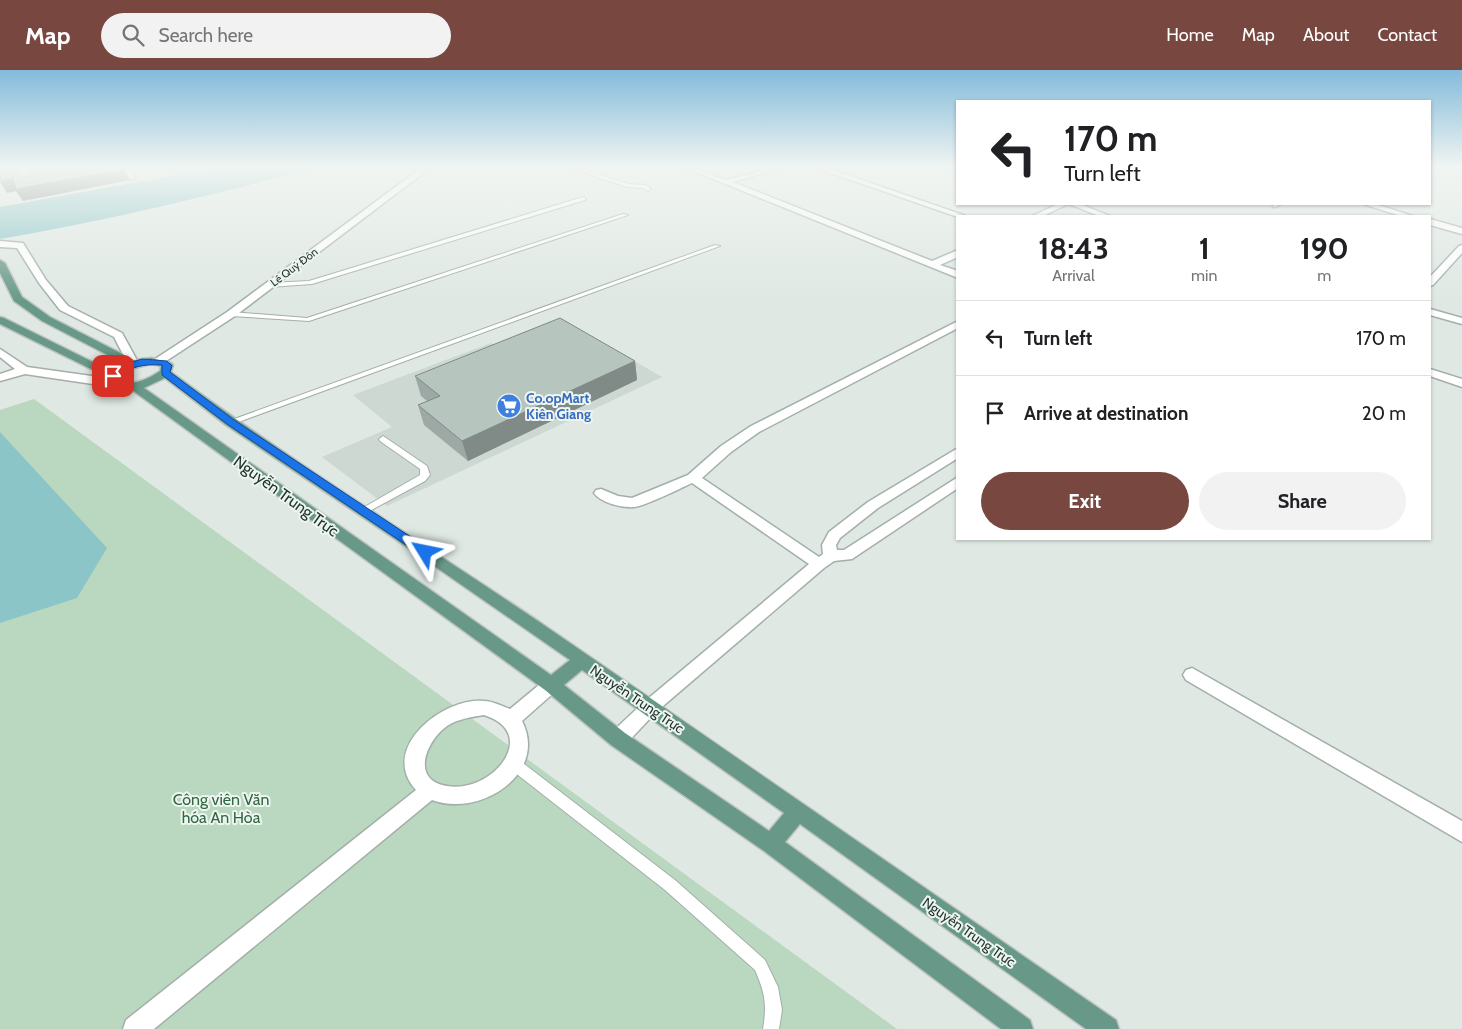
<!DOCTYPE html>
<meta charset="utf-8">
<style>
:root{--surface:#fff;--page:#f2f2f2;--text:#202124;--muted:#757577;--line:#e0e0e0;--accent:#784740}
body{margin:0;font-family:Cabin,sans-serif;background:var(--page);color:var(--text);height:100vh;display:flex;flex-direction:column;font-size:19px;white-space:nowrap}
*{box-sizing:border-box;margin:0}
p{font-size:16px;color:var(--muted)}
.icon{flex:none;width:28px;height:28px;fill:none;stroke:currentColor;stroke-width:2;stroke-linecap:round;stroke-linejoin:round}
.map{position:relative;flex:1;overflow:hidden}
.side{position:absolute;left:956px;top:145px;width:475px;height:325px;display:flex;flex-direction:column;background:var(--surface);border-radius:0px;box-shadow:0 1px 4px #0004}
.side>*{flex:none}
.hud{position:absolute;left:956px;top:30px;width:475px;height:105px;border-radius:0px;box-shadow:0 1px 4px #0004;background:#fff;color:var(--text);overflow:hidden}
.pin{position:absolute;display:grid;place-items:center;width:42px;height:42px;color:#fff;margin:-21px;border-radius:10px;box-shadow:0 2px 8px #0006}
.me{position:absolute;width:55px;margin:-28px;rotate:305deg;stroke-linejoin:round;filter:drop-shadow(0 0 4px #0008)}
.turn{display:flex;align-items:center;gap:18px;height:105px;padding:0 25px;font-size:22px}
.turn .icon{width:65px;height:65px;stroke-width:2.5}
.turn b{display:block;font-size:35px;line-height:42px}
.eta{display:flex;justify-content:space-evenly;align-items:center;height:85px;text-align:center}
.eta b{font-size:30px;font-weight:800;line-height:35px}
.action{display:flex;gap:10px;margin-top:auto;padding:10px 25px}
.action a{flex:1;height:58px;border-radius:30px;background:var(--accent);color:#fff;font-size:20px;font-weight:800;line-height:58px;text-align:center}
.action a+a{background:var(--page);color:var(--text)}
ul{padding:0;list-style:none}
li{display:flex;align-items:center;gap:15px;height:75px;padding:0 25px;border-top:1px solid var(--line)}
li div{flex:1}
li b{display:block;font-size:19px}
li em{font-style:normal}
header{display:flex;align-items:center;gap:30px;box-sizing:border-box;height:70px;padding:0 25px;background:var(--accent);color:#fff}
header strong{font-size:24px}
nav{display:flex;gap:28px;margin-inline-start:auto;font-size:18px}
.search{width:350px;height:45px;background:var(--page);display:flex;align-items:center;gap:12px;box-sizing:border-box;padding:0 18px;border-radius:28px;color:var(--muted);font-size:19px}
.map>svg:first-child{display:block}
</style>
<header>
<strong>Map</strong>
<div class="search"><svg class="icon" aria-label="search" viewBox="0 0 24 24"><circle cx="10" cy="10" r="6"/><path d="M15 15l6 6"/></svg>Search here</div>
<nav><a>Home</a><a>Map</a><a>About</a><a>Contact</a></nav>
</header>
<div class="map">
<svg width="1462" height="959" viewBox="0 0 1462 959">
<rect width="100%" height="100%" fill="#dfe8e3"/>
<path fill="#cdd8d2" d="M565 251 662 307 387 436 322 387 392 357 353 325 491 273 500 277Z"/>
<path fill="#b9d8bf" d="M34 329 897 959H0V340Z"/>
<path fill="#8cc5c8" d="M216 98H316C211 125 107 151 0 169V137Z
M0 362 107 478 77 528 0 553Z"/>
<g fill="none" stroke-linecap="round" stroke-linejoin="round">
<defs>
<path id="service" d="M570 98H577L629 114 646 115 651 119 648 121 643 118 627 117Z
M583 127 586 129 585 130 312 214 270 217 267 215 270 213 309 211Z
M623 144 628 145 309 251 231 246 228 244 231 242 307 248Z
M715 175 720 176 233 354H230L226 352Z
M383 366 427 396 430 405 425 411 364 444 361 443 359 441 361 439 420 405V399L380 371 379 369Z
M514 688 519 690 675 810 765 890 778 917 782 940 779 959H763C767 934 765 923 755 900L665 820 509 698 508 694 509 690Z"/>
<path id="minor" d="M121 98H129L135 107 134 109H128Z
M421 98H430L235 246 163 293H155L153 291 155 289 227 242Z
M686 98C701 97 711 107 725 109 734 111 764 98 780 98L733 112 932 191 958 180V187L940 195 958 201V208Z
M816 98H827L966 146 958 147Z
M951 98H958V100H952Z
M1058 134H1068L1043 146H1032Z
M1069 134H1080L1110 146H1099Z
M1273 134H1281L1276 137H1273Z
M1363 134H1375L1413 146H1401Z
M1430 149 1462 158V164L1430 155Z
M0 171 23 173 46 210 68 236 122 263 139 294 137 296H129L114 267 60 240 39 213 17 178 0 177Z
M1462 175V183L1433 215 1430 216V207L1459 176Z
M1430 239 1462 248V254L1430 245Z
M958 251V258L759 362 731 382 702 408 819 487 823 484 822 475 829 462 868 432 958 378V388L878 438 840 468 836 475 837 480H844L958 407V418L852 489 834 491 824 498 656 642 625 675 618 677 611 675 609 669 611 663 644 632 809 494 692 413C679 419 645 436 634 437 622 438 601 433 594 423L596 420 601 419 618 426 632 428 688 405 721 376 751 356Z
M0 279 27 297 113 309 119 313 113 317 25 304 0 311V304L15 299 0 287Z
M1430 299 1462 309V317L1430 306Z
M1192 598 1462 751V772L1186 610 1183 605 1186 600Z
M551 608 557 610 560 615 557 620 522 651C549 704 479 748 432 730L154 959H123L126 950 416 720C378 679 443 627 484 631 492 631 502 636 510 639L545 610ZM484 645C541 663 493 724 447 716 410 710 426 671 447 656 458 649 471 647 484 645Z"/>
<path id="primary" d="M0 190 5 193 22 227 50 247 134 290 151 288 171 293 173 295 171 302C289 390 415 468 538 551 731 683 923 817 1116 950L1119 959H1086L800 754 785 772 1030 950 1033 959H1001L764 781 611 675 545 620 132 320 109 315 105 310 107 307 0 254V247L4 248 111 301 123 293 42 251 14 231 0 203ZM151 294 161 296 160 301C147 310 131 317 117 310L126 300ZM165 308 226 355 404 475 570 590 551 605 144 318ZM582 600 784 743 769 761 625 663 564 615Z"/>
</defs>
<use href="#service" stroke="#a3afa9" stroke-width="2"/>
<use href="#minor" stroke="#a3afa9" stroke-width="3"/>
<use href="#primary" stroke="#bdc3c1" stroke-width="3"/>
<use href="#service" fill="#fff" fill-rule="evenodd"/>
<use href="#minor" fill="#fff" fill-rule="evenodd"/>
<use href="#primary" fill="#689988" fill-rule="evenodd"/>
</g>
<path fill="#9da9a4" d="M635 291 637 310 468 391 424 355 418 335 427 331 421 326 415 306Z"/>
<path fill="#808a86" d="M124 99 130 110 23 131 16 121 7 123 0 112 13 108Z
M635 291 637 310 468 391 462 371Z"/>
<path fill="#b7c5bf" stroke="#808a86" d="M0 98H8L9 101 14 100 23 107 34 105 30 98H123L124 99 16 119 13 108 0 111Z
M560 248 635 291 462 371 418 335 440 326 415 306Z"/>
<linearGradient id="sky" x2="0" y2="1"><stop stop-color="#83bbdb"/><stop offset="0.42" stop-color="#f1f5f2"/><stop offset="1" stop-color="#f1f5f2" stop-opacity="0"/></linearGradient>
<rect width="1462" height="232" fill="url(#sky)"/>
<path fill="#1a73e8" stroke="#114b97" d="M142 289 167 291 172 296 170 302 234 350 429 479 431 482 429 485H421L227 354 162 305V295C143 294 131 296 116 308L108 306 121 296Z"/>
<defs>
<symbol id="supermarket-disc" viewBox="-11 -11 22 22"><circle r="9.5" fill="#3f7fe0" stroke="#eef5f1"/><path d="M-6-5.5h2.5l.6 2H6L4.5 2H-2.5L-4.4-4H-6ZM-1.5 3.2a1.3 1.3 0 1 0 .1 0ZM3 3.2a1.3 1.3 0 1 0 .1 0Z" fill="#fff"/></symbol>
</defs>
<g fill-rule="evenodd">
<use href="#supermarket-disc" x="495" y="322" width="28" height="28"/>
</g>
<g text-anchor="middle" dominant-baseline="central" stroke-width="4" stroke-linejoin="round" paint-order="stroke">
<g font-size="11" fill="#22362f" stroke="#eef5f1">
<text transform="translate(294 197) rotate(-37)">Lê Quý Đôn</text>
</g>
<g font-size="14" font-weight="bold" fill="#366cbe" stroke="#eef5f1" text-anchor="start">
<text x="526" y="328">Co.opMart<tspan x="526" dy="16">Kiên Giang</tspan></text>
</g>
<g font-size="14" fill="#22362f" stroke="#eef5f1">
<text transform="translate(637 629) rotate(34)">Nguyễn Trung Trực</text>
<text transform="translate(969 862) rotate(35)">Nguyễn Trung Trực</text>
</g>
<g font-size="16" fill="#22362f" stroke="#eef5f1">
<text transform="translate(286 426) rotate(36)">Nguyễn Trung Trực</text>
</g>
<g font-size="16" fill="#306841" stroke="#eef5f1">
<text x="221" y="729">Công viên Văn<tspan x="221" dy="18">hóa An Hòa</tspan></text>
</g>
</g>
</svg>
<div class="pin" style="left:113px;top:306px;background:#d93025"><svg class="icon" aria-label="arrive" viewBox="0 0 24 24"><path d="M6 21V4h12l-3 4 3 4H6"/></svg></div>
<svg class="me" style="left:425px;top:482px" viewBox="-20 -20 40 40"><path d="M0-17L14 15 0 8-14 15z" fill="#1a73e8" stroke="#fff" stroke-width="4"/></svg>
<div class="hud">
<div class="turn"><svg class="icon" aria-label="left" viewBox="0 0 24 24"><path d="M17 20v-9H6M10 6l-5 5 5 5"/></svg><div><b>170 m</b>Turn left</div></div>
</div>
<section class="side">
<div class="eta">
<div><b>18:43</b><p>Arrival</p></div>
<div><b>1</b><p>min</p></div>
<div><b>190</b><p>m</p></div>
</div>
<ul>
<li><svg class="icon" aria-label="left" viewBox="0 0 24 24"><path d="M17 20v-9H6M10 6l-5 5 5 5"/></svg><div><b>Turn left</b></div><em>170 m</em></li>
<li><svg class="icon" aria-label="arrive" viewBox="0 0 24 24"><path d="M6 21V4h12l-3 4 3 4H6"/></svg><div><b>Arrive at destination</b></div><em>20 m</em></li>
</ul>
<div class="action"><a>Exit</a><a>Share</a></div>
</section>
</div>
